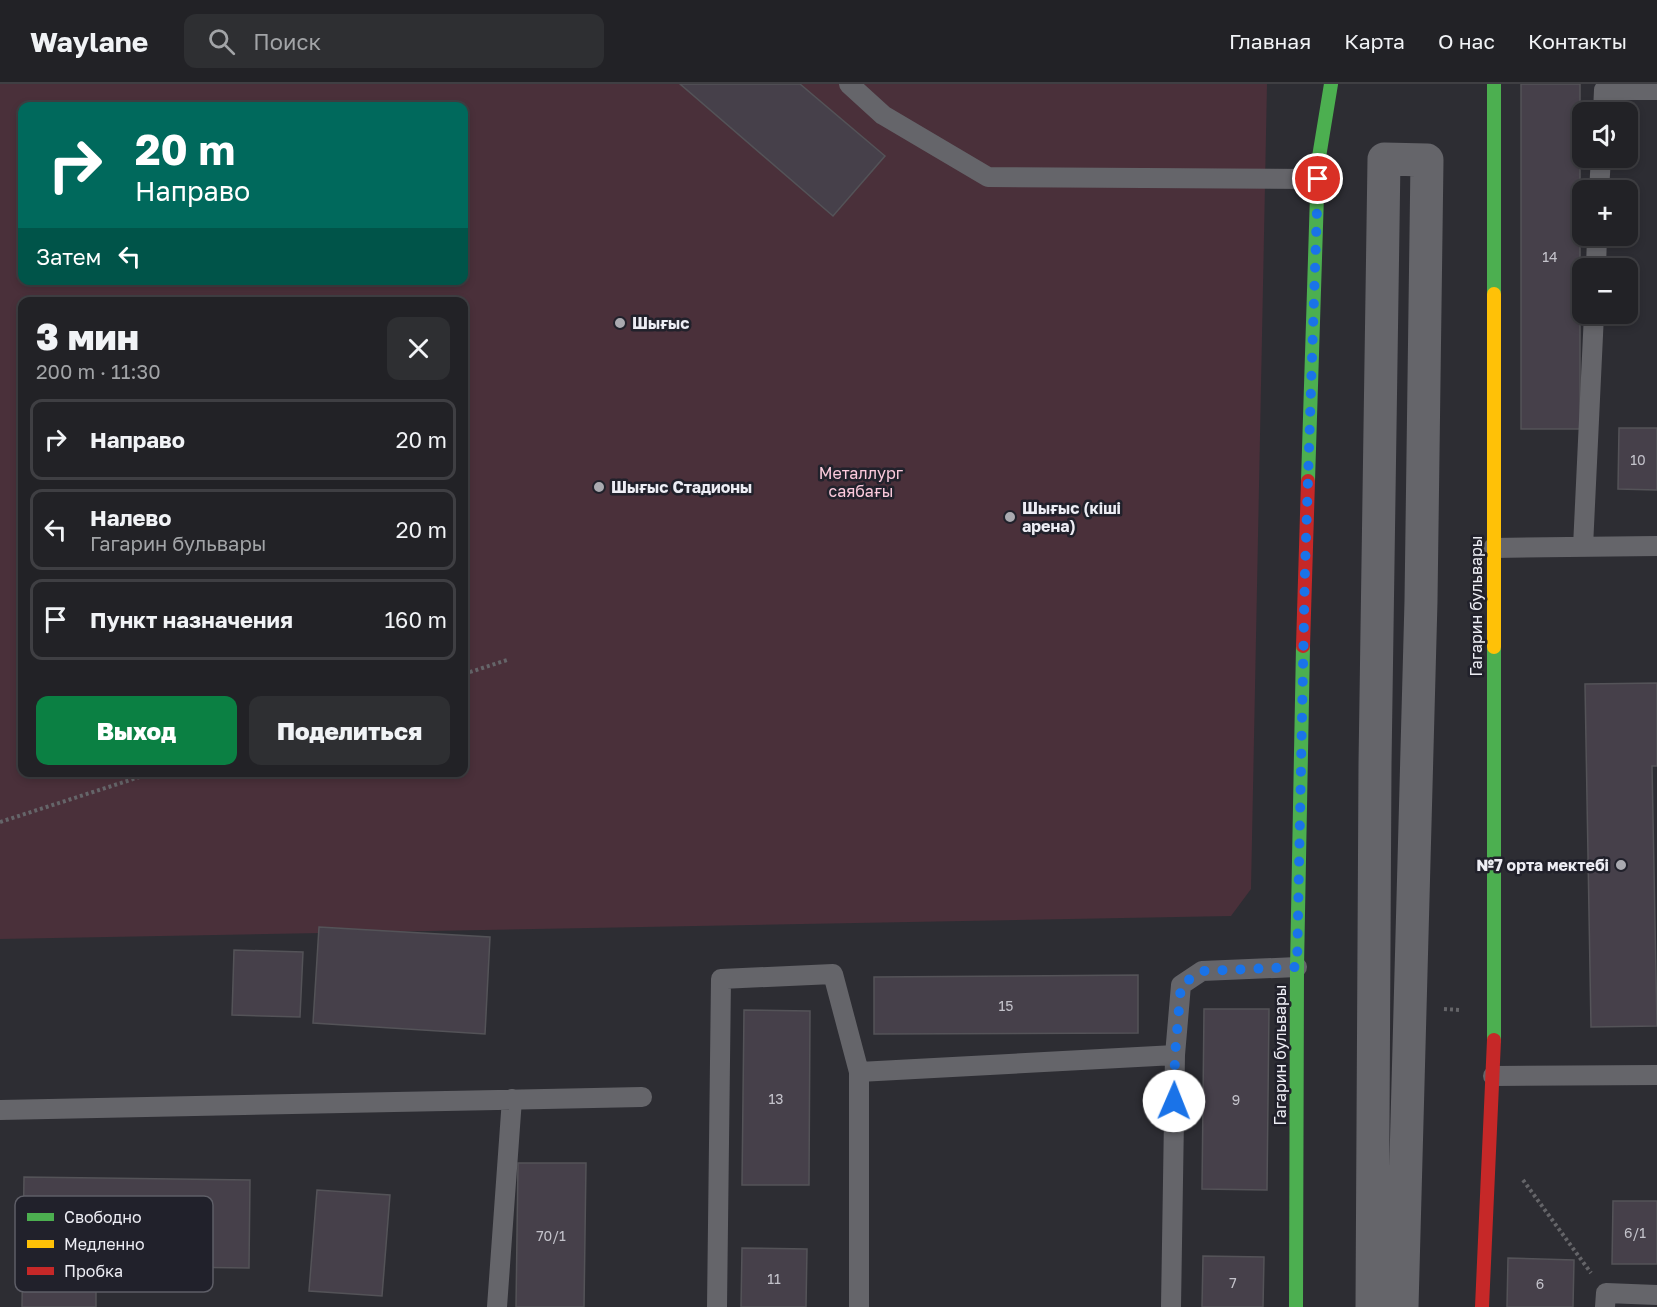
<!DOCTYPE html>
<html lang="ru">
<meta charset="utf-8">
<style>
:root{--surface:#222226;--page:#2e2f32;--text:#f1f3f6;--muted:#a2a4a7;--line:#3f3f43;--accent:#0b8043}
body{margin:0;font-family:"Golos Text",sans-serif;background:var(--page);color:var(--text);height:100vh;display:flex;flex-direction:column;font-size:22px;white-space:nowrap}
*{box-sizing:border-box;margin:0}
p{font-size:20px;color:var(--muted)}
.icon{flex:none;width:33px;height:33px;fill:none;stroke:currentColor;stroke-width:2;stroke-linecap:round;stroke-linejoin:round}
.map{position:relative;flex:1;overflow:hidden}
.drawer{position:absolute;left:18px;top:213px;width:450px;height:480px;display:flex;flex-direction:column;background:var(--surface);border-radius:12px;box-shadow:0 3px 9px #0003,0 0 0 2px var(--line)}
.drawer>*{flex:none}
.banner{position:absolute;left:18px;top:18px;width:450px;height:183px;border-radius:12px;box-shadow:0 3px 9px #0003,0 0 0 2px var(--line);background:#00695c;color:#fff;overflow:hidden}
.fabs{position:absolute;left:1572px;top:18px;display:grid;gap:12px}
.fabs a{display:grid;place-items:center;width:66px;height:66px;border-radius:12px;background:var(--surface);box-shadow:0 3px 9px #0003,0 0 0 2px var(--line);font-size:30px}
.pin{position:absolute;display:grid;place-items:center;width:51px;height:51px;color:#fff;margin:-26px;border:3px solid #fff;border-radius:50%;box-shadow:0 2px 6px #0007}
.me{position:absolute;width:66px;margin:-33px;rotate:1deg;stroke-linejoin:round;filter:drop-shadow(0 0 4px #0008)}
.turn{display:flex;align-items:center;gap:21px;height:126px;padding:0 18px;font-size:27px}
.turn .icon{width:78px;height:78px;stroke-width:2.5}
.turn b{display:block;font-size:42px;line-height:51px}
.then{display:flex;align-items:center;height:57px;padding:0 18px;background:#0003;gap:12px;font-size:22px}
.round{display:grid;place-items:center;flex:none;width:63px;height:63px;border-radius:12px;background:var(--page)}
.overview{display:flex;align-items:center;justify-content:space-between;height:102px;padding:0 18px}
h1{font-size:36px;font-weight:800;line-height:45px}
.action{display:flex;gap:12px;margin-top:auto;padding:12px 18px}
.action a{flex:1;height:69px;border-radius:12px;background:var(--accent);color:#fff;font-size:24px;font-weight:800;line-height:69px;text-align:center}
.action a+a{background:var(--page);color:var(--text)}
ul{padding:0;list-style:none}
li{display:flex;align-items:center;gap:18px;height:81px;margin:0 12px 9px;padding:0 6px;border:3px solid var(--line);border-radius:12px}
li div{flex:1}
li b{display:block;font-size:22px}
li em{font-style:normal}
header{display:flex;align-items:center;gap:36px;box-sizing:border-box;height:84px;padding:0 30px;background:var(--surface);border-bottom:2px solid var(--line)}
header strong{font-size:28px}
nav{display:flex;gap:33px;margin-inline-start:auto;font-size:21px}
.search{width:420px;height:54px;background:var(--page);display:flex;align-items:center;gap:15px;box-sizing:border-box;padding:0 21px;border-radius:12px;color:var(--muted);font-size:22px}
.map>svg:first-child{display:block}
</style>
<header>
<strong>Waylane</strong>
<div class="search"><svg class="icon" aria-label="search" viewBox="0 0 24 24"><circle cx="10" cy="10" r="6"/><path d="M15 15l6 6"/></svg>Поиск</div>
<nav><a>Главная</a><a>Карта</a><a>О нас</a><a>Контакты</a></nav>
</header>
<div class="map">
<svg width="1657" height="1223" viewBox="0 0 1657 1223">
<rect width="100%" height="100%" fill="#2d2d33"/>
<path fill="#4a303a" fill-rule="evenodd" d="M0 0H1267L1251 805 1231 832 0 855ZM22 22H464V196H22ZM22 218H464V688H22Z"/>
<path fill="#46404a" stroke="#545358" stroke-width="1.5" d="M680 0H800L885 72 833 132Z
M1521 0H1580V345H1521Z
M1619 344H1657V406L1618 405Z
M1657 599V682H1652L1657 942 1591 943 1585 600Z
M319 843 490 853 485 950 313 939Z
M234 866 303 868 300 933 232 931Z
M1138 891V949L874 950V893Z
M1204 925H1269L1267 1106 1202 1105Z
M744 926 810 927 809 1101H742Z
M518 1079H586L584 1223H516Z
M24 1093 250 1096 249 1184 96 1182V1223H22Z
M317 1106 390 1111 382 1212 309 1207Z
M1613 1117H1657V1180H1612Z
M742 1164 807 1165 806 1223H741Z
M1203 1172 1264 1173 1263 1223H1202Z
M1508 1174 1574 1176 1573 1223H1507Z"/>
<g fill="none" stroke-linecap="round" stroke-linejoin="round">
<path stroke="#656569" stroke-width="4" stroke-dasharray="3 3" stroke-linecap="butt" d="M464 590 507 576
M0 738 155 688
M1444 925 1460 926
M1523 1096 1591 1189"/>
<path stroke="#65656a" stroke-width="20" d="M849 0 883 31 988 93 1318 95
M1603 28 1604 6H1657
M1599 106 1601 74
M1596 184 1597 152
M1583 463 1594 230
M1493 464 1657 462
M1175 971 1181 901 1202 887 1297 883
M1493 992 1657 991
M0 1026 642 1013
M497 1223 512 1015
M717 1223 721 895 833 890 859 988 1175 971 1171 1223
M859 1223V988
M1605 1223 1606 1209 1657 1211"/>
<path stroke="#65656a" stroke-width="33" d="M1372 1223 1375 681 1384 75 1427 76 1421 517 1402 1223"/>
<path stroke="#4caf50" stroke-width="14" d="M1494 0V210
M1308 397 1318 79 1331 0
M1494 956V563
M1296 1223 1297 883 1303 562"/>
<path stroke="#ffc107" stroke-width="14" d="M1494 210V563"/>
<path stroke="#c62828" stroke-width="14" d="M1303 562 1308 397
M1482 1223 1494 956"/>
</g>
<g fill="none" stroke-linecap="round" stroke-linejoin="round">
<path stroke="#1a73e8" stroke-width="10" stroke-dasharray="0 18" d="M1174 1017 1175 971 1181 901 1202 887 1297 883 1305 485 1318 95"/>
</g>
<g fill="#aaaab0" stroke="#21212b" stroke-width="2">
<circle cx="620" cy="239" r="6"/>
<circle cx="599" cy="403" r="6"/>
<circle cx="1010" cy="433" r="6"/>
<circle cx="1621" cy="781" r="6"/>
</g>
<g text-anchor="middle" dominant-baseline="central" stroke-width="5" stroke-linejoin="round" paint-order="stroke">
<g font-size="14" fill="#c3c2ca">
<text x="1550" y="172">14</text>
<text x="1638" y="375">10</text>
<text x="1006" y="921">15</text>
<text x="776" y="1014">13</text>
<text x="1236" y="1015">9</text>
<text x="1635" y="1148">6/1</text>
<text x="551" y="1151">70/1</text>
<text x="774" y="1194">11</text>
<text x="1233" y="1198">7</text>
<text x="1540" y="1199">6</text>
</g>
<g font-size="16" font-weight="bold" fill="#ededf4" stroke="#21212b" text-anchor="start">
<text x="632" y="239">Шығыс</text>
<text x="611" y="403">Шығыс Стадионы</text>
<text x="1022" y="424">Шығыс (кіші<tspan x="1022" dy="18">арена)</tspan></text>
<text x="1609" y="781" text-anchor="end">№7 орта мектебі</text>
</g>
<g font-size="16" fill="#fccadc" stroke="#21212b">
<text x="861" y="389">Металлург<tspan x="861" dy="18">саябағы</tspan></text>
</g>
<g font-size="16" fill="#ededf4" stroke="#21212b">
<text transform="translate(1476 522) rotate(-90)">Гагарин бульвары</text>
<text transform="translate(1280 971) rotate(-90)">Гагарин бульвары</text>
</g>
</g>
<rect x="15" y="1112" width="198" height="96" rx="9" fill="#21212b" stroke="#5e5e67" stroke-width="1.5"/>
<rect x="27" y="1129" width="27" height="8" fill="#4caf50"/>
<rect x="27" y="1156" width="27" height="8" fill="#ffc107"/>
<rect x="27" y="1183" width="27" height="8" fill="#c62828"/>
<g font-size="16" fill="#ededf4">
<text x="64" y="1139">Свободно</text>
<text x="64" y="1166">Медленно</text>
<text x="64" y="1193">Пробка</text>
</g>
</svg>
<div class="fabs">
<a><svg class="icon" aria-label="sound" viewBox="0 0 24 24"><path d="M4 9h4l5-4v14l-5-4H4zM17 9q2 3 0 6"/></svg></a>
<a>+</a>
<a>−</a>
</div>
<div class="pin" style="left:1318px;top:95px;background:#d93025"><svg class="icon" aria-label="arrive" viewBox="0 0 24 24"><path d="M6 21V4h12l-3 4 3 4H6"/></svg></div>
<svg class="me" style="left:1174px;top:1017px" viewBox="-20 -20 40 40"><circle r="19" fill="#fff"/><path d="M0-13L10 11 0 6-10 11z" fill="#1a73e8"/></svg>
<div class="banner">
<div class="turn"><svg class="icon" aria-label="right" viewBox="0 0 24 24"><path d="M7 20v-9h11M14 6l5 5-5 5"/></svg><div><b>20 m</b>Направо</div></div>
<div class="then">Затем<svg class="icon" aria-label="left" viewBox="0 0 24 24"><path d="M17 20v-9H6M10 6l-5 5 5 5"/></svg></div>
</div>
<section class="drawer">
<div class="overview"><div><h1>3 мин</h1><p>200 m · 11:30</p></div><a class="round"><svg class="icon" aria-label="close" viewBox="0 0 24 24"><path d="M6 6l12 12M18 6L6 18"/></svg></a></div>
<ul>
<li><svg class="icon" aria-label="right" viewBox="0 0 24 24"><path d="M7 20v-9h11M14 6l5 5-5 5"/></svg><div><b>Направо</b></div><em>20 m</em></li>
<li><svg class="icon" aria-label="left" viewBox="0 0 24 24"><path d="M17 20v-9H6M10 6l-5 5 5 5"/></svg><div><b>Налево</b><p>Гагарин бульвары</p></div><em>20 m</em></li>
<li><svg class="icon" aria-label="arrive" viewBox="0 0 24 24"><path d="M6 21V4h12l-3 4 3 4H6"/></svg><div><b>Пункт назначения</b></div><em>160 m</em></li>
</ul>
<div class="action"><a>Выход</a><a>Поделиться</a></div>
</section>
</div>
